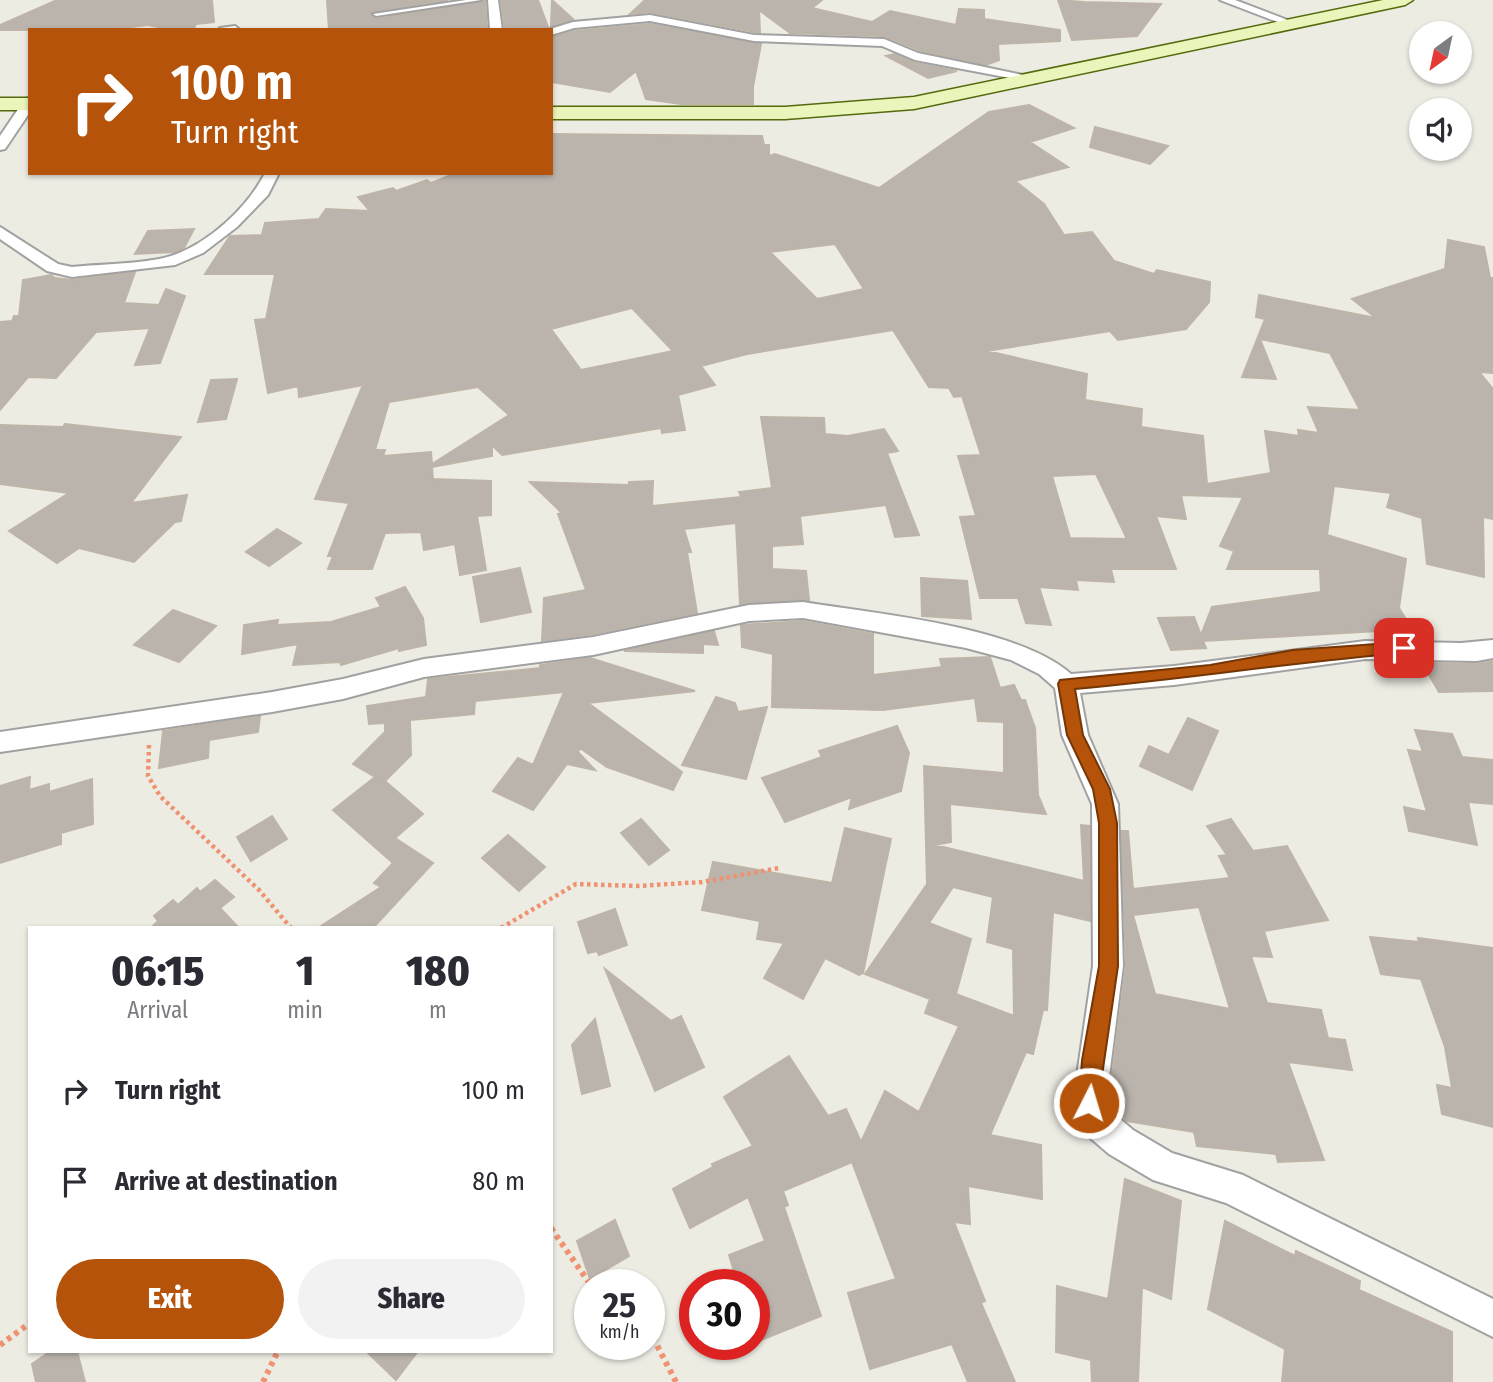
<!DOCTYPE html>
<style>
:root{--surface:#fff;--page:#f2f2f3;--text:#2b2b33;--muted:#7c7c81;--accent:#b45309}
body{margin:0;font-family:"Fira Sans Condensed",sans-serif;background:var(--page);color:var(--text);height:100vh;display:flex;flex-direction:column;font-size:26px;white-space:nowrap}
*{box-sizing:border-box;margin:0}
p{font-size:23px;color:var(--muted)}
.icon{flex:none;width:38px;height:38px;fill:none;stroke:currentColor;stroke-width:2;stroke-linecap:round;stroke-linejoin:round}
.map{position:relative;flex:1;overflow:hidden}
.panel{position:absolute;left:28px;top:926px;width:525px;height:427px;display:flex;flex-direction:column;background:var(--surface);border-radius:0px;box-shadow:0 2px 5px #0004}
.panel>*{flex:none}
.top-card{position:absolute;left:28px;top:28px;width:525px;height:147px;border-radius:0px;box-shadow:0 2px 5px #0004;background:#b45309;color:#fff;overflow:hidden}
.needle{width:46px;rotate:213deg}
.controls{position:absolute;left:1409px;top:21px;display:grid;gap:14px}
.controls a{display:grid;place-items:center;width:63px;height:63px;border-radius:50%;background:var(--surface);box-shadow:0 2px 5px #0004;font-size:35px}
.speed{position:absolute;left:574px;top:1269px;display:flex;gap:14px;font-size:35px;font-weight:700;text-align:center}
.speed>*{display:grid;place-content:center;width:91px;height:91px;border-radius:50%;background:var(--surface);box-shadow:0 2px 5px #0004;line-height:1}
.speed small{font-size:18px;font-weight:400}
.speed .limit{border:10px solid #d22;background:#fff;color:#111}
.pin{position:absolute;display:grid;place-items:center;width:60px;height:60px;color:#fff;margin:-30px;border-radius:14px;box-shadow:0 4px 10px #0006}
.me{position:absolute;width:77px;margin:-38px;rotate:5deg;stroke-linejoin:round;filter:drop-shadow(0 0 5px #0008)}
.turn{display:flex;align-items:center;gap:24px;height:147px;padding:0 28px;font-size:32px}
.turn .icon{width:91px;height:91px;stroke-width:2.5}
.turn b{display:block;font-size:49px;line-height:60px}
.eta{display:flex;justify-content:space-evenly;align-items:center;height:119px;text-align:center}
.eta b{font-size:42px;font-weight:800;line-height:49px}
.button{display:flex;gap:14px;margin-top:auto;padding:14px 28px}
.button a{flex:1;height:80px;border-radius:42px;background:var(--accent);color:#fff;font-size:28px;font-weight:800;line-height:80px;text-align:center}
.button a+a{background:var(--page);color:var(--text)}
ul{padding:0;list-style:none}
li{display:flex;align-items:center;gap:21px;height:91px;padding:0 28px}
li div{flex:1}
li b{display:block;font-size:26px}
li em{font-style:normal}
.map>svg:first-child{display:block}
</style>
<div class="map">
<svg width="1493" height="1382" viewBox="0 0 1493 1382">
<rect width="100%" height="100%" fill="#edece3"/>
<path fill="#bab4ad" stroke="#beb4a7" stroke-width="2" fill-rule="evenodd" d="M57 0H212L214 22 196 24 193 30H156L158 27 148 25 105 30H0V25Z
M327 0H448L371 12 376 19 485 0 487 30H329Z
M501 0H538L548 27 505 30Z
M552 0 573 19 551 26Z
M645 0H822L812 8 872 22 890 11 956 25 959 9 984 10V19L1060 30V41L998 44 999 60 986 65 919 50 884 36 790 33 759 10 760 33 650 12 630 14Z
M1058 0 1084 2 1161 4 1137 36 1072 40Z
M650 24 761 44 753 87V104H681L646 99 636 71 610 92 551 82V37L575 31Z
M895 54 915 63 957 71 928 78 886 56Z
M1029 105 1074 128 1030 142 1068 167 1015 181 1044 204 1064 235 1092 232 1114 261 1154 274 1157 270 1210 282 1209 302 1186 329 1118 340 1110 331 987 351 1087 374 1085 400 1142 409 1141 427 1203 436 1207 484 1271 473 1265 431 1299 436 1298 430 1319 433 1308 407 1360 410 1330 353 1260 339 1276 379 1242 377 1265 319 1256 317 1259 295 1376 318 1352 299 1445 269 1448 240 1484 247 1490 278H1493V373L1479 372 1493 389V519L1483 517 1484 577 1427 564 1422 518 1387 507 1391 493 1334 486 1327 535 1406 559 1399 608 1412 629 1203 641 1206 648 1171 650 1158 618 1194 617 1201 635 1212 607 1321 592 1320 569H1227L1234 551 1220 546 1243 497 1181 495 1186 519 1156 516 1176 569H1111L1114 582 1076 580 1078 590 1039 587 1051 625 1026 623 1018 598H980L960 517 976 516 958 456 981 455 962 396 954 397 949 388 929 387 893 330 747 354 701 366 715 385 678 395 685 430 662 433 661 428 502 455 492 445V456L432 467 433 479 491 481V515L477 516 486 570 460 575 455 544 424 550 421 532 385 533 372 569H328L333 556H328L349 503 315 499 363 385 299 397 298 386 268 393 255 320 266 319 275 274H205L230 236 262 235 265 223 319 219 326 209 370 211 358 197 393 188 396 191 427 180 431 183 456 173H551V134L762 136 764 145H769V156L775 154 879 188 989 112ZM835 244 864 289 817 299 770 252ZM632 308 673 351 581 370 551 329ZM478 387 509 415 432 464 431 452 383 456 385 450H375L389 402ZM1096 474 1127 539 1070 538 1052 476Z
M1095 127 1168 146 1150 164 1090 147Z
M194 229 184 248 174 252 135 254 148 231Z
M135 272 124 303 159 305 166 289 185 296 160 363 135 365 150 328 96 332 56 378 28 377 0 410V322L12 321 14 316H19L23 280 51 275 55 278 72 280Z
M237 379 226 419 198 422 211 380Z
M761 417 824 418 825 434 848 436 884 429 898 451 887 453 919 535 895 537 886 505 800 516 803 544 772 546V569L806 571 809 600 740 604 736 523 684 529 691 552H687L697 613 593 634 542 641 544 598 586 590 558 514 562 513 530 482 629 485V482L653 481 652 506 741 497 739 492 772 488Z
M65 424 181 437 131 503 187 495 181 521 175 522 134 562 79 548 57 563 9 531 69 493 0 484V425L63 427Z
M277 529 301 543 269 566 246 552Z
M520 568 531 612 481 622 473 577Z
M921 578 967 581 971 619 922 616Z
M405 587 423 618 426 645 399 651V648L341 665 340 662 293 665 298 644 242 654 244 625 278 620 277 625 331 622 381 607 376 598Z
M173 610 216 626 179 662 134 645Z
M803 621 873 634V675L942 667 940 659 990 657 1000 688 1014 685 1021 700H1025L1035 728 1038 795 1046 814 950 804 951 842 935 845 1084 881 1081 825 1090 826V921L1053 912 1047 1010H1043L1033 1054 1026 1052 990 1135 1041 1145 1042 1199 968 1186 970 1224 954 1222 985 1301 981 1303 1015 1382H968L952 1344 870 1369 848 1293 896 1279 852 1162 783 1191 788 1205 784 1207 821 1316 754 1343V1284H738L729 1255 765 1241 748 1197 690 1228 673 1189 713 1167 712 1164 753 1146 724 1097 789 1056 828 1116 846 1109 861 1142 885 1091 919 1112 959 1026 925 1013 930 999 865 974 927 884 924 766 1004 773V722L978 721 975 698 883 710 772 707 773 654 742 647 741 625ZM953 887 993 897 987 942 1013 949 1014 1016 956 994 971 939 929 923Z
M714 631 718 645 703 644V653L624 651Z
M590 658 695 691 588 703 682 772 673 790 607 767 580 748 578 752 595 770 567 764 533 810 493 791 518 758 533 765 564 692 475 701 474 714 410 720 411 755 385 781 423 814 395 838 433 863 373 928H318L381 887 374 883 393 863 333 810 375 777 353 764 385 732V723L369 724 367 706 426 697 428 679 540 668V665Z
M1493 661V691L1439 692 1422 663 1477 664Z
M716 697 735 703 738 712 767 707 746 779 682 765Z
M260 716 258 732 209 740 208 758 159 768 163 731Z
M1188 718 1218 731 1192 790 1140 766 1149 746 1169 755Z
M897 726 909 753 901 791 849 809 852 797 785 822 762 778 822 757 819 751Z
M1415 730 1452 734 1462 757 1493 760V804L1468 802 1477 845 1409 831 1404 807 1427 812 1408 750 1423 752Z
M30 777 29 790 49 784V792L92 779 93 824 61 833V844L0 863V786Z
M272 816 287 839 251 861 237 837Z
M641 819 669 850 649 865 621 833Z
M1231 819 1253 851 1287 846 1328 920 1264 931 1272 957 1251 956 1267 1003 1321 1010 1328 1038 1345 1040 1352 1070 1288 1062 1324 1160 1278 1162 1276 1154 1197 1146 1194 1132 1127 1121 1109 1101 1126 966 1121 831H1128L1133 889 1230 878 1219 856 1227 855 1207 826ZM1199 907 1230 1009 1155 994 1133 915Z
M845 828 891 839 863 973 859 975 825 958 803 999 764 978 784 943 757 939 760 921 702 910 713 862 832 883Z
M508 835 545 867 519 891 482 858Z
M215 880 234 897 220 908 239 928H151L158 921 154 916 173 900 178 905 197 888 200 892Z
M615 909 627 945 599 955 597 951 588 953 578 922Z
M1370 937 1419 942 1418 938 1493 948V1127L1442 1114 1437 1085 1452 1088 1445 1047 1421 979 1381 974Z
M605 969 671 1021 681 1016 704 1067 655 1091Z
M595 1019 610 1086 582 1094 572 1045Z
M1125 1179 1181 1201 1171 1299 1142 1287 1138 1382H1092L1091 1360 1056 1352 1057 1286 1108 1299Z
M615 1220 629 1256 590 1279 577 1241Z
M1225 1221 1295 1256 1296 1251 1360 1281 1359 1290 1452 1332V1382H1282L1285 1349 1208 1309Z
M51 1351H77L85 1382H36L32 1364Z
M366 1351H418L396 1380Z"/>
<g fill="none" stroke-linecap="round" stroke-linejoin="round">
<defs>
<path id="service" d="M466 0H481L376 16 373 14Z"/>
<path id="minor" d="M488 0H498L502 30H490Z
M1220 0H1235L1298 24 1288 26Z
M650 15 754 35 884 39 918 53 1042 79 1036 83 915 60 882 46 754 41 650 21 574 28 551 35V30H547L573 22Z
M235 26 240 30H218L220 28Z
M30 98V112L5 149 0 150V136L25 99Z
M265 173H279L268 195 237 227 203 253 175 265 72 277 47 271 0 239V227L58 264 72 267C100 264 149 264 174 255 210 242 248 207 265 173Z
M803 602C877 614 1016 626 1071 674L1174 666 1365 641 1461 643 1493 640V658L1477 661 1365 659 1174 685 1080 693 1088 735 1118 804 1123 966 1106 1101 1112 1112 1133 1130 1172 1153 1243 1175 1493 1299V1337L1226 1203 1153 1180 1109 1154 1088 1136 1073 1103 1093 966 1092 804 1062 735 1055 688 1039 674 1011 660 966 648 803 618 749 621 593 655 424 677 343 699 272 712 0 752V732L272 692 343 679 424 659 593 637 749 605Z"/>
<path id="secondary" d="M1383 0H1413L1405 5 914 109 785 119H551V107H785L914 97Z
M0 98H30V110H0Z"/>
</defs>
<use href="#service" stroke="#a1a1a1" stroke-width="4"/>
<use href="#minor" stroke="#a1a1a1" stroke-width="4"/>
<use href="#secondary" stroke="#536b0c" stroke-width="3"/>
<path stroke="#ef9272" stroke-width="4.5" stroke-dasharray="3.5 3.5" stroke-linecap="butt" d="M149 745 148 776 160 796 259 890 291 928
M501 928 576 884 637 886 702 882 779 868"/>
<path stroke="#ef9272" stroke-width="6" stroke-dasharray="4.5 4.5" stroke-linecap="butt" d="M551 1228 590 1284
M649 1330 676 1382
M0 1345 30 1323
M263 1382 278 1351"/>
<use href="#service" fill="#fff" fill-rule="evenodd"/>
<use href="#minor" fill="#fff" fill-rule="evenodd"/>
<use href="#secondary" fill="#e9f5ba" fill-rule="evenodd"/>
</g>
<path fill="#b45309" stroke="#753606" stroke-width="2" d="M1404 642 1412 648 1404 653C1294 662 1185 679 1075 689L1083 735 1110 789 1117 823 1118 966 1097 1110 1089 1113 1082 1110 1079 1103 1082 1060 1099 966V823L1093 789 1067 735 1058 684 1060 680 1210 665 1293 650Z"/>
</svg>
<div class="controls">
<a><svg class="needle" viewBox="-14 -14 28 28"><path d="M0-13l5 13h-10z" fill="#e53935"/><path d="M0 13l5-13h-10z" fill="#7c7c81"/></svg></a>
<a><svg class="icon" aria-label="sound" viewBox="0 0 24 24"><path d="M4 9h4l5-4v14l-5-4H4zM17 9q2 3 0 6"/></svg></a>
</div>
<div class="speed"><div>25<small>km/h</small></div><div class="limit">30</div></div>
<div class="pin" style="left:1404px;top:648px;background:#d93025"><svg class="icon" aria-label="arrive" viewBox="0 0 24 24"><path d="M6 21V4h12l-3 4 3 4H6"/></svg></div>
<svg class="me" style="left:1089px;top:1103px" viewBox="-20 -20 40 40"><circle r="17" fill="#b45309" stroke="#fff" stroke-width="3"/><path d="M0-11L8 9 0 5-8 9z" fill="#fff"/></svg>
<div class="top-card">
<div class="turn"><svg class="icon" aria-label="right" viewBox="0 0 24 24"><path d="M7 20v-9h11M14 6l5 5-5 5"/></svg><div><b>100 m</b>Turn right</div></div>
</div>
<section class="panel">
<div class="eta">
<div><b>06:15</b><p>Arrival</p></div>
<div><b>1</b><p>min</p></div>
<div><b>180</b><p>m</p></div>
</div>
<ul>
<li><svg class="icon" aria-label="right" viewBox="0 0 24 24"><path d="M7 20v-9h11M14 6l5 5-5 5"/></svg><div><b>Turn right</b></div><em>100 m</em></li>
<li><svg class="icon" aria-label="arrive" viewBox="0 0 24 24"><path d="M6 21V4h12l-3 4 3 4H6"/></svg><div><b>Arrive at destination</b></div><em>80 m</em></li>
</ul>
<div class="button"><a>Exit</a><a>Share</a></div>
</section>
</div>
